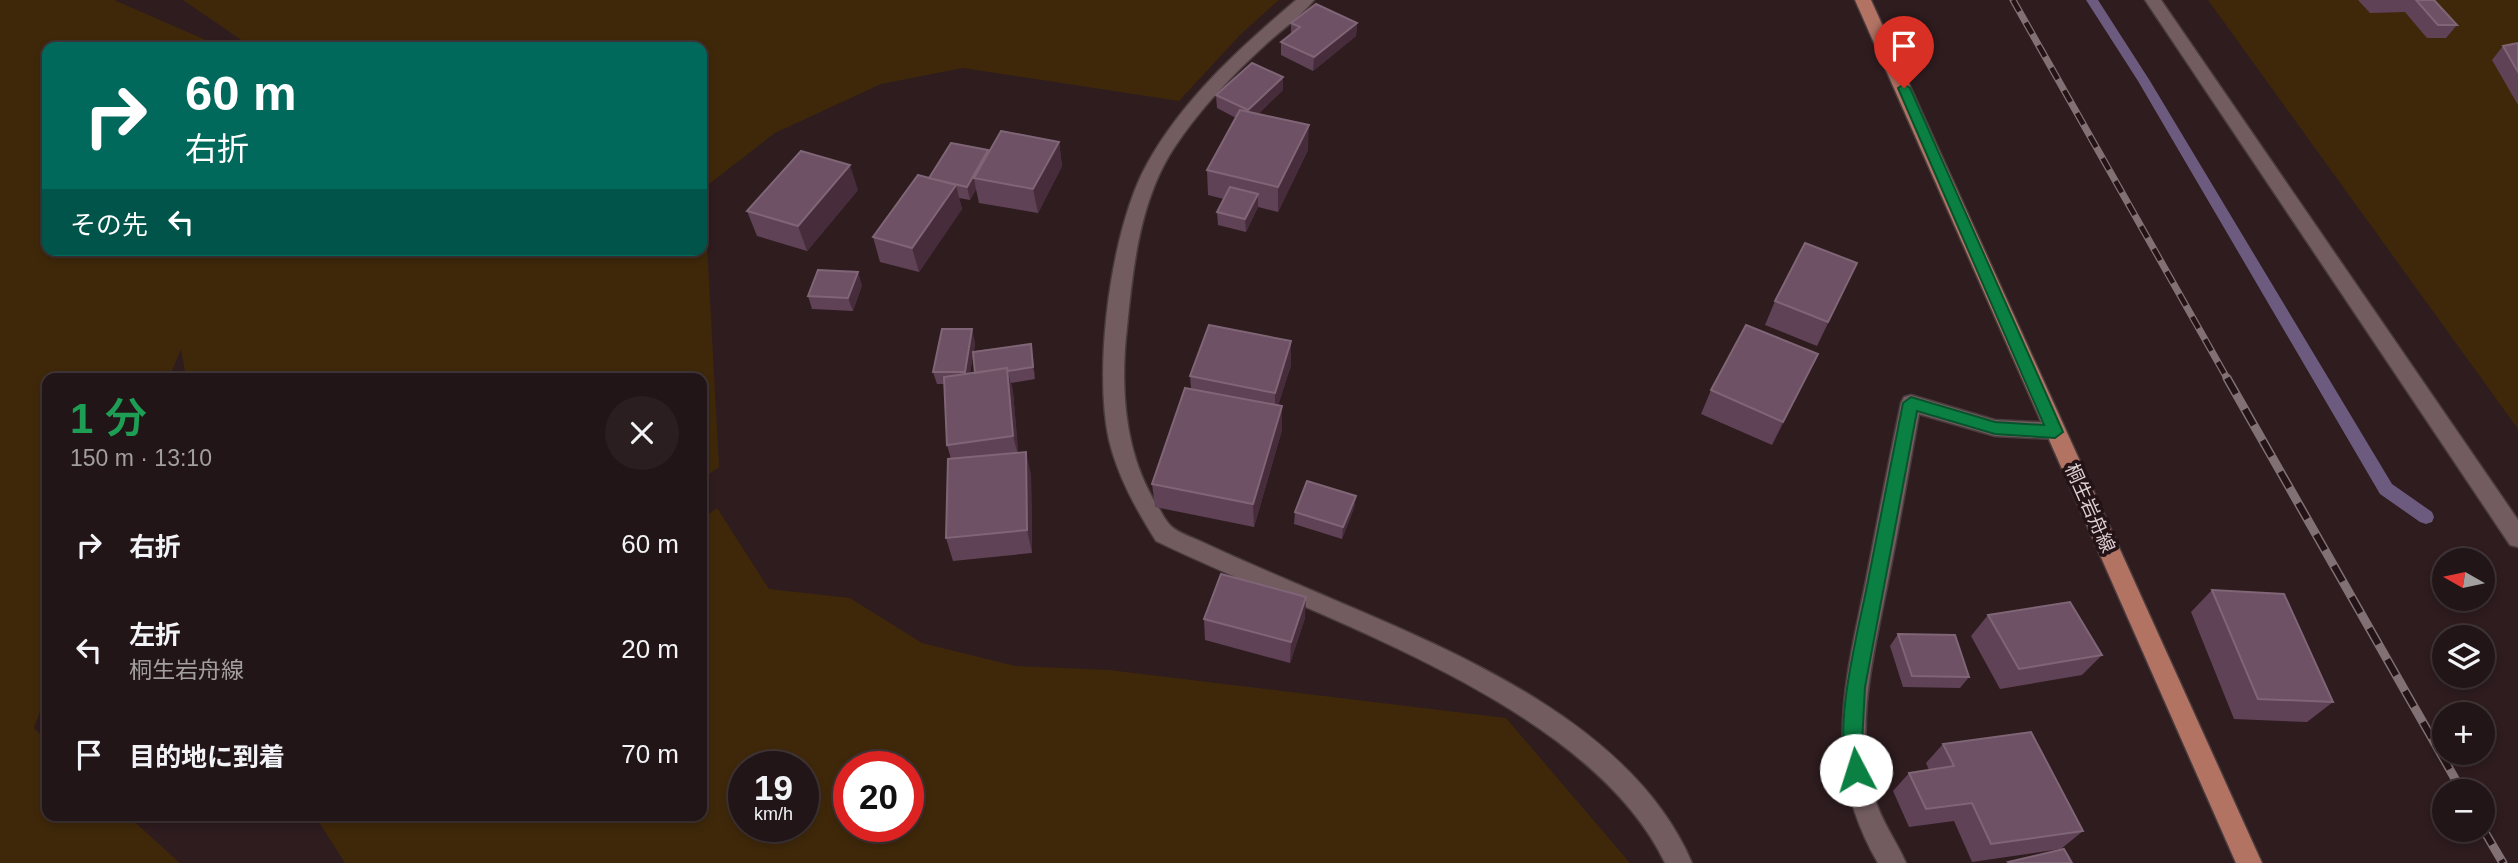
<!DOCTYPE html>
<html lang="ja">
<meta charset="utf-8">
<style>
:root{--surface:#221517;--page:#2a1e20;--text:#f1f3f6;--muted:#a29fa1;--line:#3f3436}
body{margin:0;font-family:Arial,"Noto Sans JP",sans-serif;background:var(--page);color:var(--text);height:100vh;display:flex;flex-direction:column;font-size:26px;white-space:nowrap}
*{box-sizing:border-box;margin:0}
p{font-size:23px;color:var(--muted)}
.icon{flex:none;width:38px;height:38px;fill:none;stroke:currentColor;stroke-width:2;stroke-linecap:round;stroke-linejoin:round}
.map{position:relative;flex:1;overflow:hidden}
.drawer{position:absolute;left:42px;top:373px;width:665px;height:448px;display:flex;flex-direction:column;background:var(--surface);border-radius:14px;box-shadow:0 4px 10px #0003,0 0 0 2px var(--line)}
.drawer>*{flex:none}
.hud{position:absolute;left:42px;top:42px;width:665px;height:214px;border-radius:14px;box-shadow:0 4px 10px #0003,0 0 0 2px var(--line);background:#00695c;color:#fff;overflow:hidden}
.needle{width:46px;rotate:279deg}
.buttons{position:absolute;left:2432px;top:548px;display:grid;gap:14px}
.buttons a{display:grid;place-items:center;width:63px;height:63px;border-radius:50%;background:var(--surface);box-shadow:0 4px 10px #0003,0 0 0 2px var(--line);font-size:35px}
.speed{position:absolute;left:728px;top:751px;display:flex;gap:14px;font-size:35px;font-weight:700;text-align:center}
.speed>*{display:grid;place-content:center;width:91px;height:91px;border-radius:50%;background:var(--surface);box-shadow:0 4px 10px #0003,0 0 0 2px var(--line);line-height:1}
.speed small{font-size:18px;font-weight:400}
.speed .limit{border:10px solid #d22;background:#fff;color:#111}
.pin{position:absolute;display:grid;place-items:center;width:60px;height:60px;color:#fff;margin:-72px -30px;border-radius:50% 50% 50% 0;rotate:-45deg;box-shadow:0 0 7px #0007}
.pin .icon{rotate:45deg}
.me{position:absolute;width:77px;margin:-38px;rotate:355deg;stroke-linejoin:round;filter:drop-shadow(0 0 5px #0008)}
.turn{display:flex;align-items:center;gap:24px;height:147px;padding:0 28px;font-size:32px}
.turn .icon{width:91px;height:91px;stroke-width:2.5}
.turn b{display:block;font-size:49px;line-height:60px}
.then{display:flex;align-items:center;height:66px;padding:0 28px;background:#0003;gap:14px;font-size:26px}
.round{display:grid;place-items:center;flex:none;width:74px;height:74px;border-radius:37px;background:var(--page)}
.overview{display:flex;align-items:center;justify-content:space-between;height:119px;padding:0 28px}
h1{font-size:42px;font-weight:600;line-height:52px;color:#1e9e55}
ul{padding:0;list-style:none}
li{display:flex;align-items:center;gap:21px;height:105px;padding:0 28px}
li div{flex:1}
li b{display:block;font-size:26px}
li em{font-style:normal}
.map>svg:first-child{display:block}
</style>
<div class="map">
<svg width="2518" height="863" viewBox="0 0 2518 863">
<rect width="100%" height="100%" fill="#2e1c1f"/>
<path fill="#3f280a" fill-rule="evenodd" d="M0 0H114L222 47H47V250H702V47H244L247 44 183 0H1279L1240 35 1179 101 963 68 881 84 775 133 704 188 719 467 702 479V378H186L181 349 169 378H47V693L34 728 47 741V816H128L180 863H0Z
M2208 0H2518V429Z
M717 508 769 589 850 598 922 643 1015 666 1109 670 1506 718 1630 863H345L315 816H702V519ZM744 766H803V826H744ZM849 766H908V826H849Z"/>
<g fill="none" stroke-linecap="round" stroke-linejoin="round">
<path fill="#6c5b7e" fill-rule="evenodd" d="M2086 0H2098L2150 81 2392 484 2432 512 2434 517 2432 522 2426 524 2420 522 2380 494 2138 81Z"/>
<defs>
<path id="minor" d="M1296 0H1314C1300 17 1280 31 1264 46 1230 77 1199 110 1174 148 1140 200 1133 266 1127 327 1120 387 1124 454 1158 507 1162 513 1166 522 1172 527 1179 533 1191 537 1200 541 1230 555 1260 568 1290 581 1429 641 1629 714 1692 863H1665C1588 701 1310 616 1156 541 1136 509 1118 477 1109 440 1093 368 1111 228 1147 164 1183 99 1240 48 1296 0Z
M2145 0H2161L2518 520V547L2510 545Z
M1911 395 1995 420 2055 423 2062 425 2065 431 2062 437 2055 439 1995 436 1919 414C1909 468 1900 522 1889 576 1876 646 1853 725 1874 796 1881 821 1896 840 1906 863H1878C1820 764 1846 680 1867 575 1878 518 1889 460 1901 403L1904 397Z"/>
<path id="major" d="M1855 0H1871L2262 863H2236Z"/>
</defs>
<use href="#minor" stroke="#493b3d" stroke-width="3"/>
<use href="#major" stroke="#493b3d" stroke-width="3"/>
<use href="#minor" fill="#725c5f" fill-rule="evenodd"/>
<use href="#major" fill="#b27363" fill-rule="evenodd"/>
<defs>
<path id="rail-far1" d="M2013 0 2228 380"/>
<path id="rail" d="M2227 378 2462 791
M2483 829 2503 863"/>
</defs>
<use href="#rail-far1" stroke="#817174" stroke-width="7"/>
<use href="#rail" stroke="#817174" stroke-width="9"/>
<use href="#rail-far1" stroke="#241316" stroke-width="4.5" stroke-dasharray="13" stroke-linecap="butt"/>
<use href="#rail" stroke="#241316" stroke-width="6" stroke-dasharray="18" stroke-linecap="butt"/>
</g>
<path fill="#604257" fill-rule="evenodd" d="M2358 0H2434L2457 25 2446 38H2427L2405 12 2370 13Z
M1291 23H1357L1356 36 1313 71 1281 55V42L1291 34Z
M2518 43V105L2492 60 2503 46Z
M1283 77V90L1258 114 1308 150 1278 212 1258 207 1246 232 1218 225 1217 212 1224 199 1208 195 1207 170 1236 118 1217 108 1216 95Z
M1059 142 1062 166 1038 213 979 203 976 189 970 200 959 198 962 209 919 272 880 262 873 237 929 178 988 150 989 153Z
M858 190 807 251 757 236 747 211Z
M1857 263 1817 346 1765 325 1775 301Z
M862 285 853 311 812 309 808 296Z
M975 342 974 351 1031 344 1035 379 1011 383 1013 392 1018 452 1031 474 1032 553 953 561 946 538 951 459 947 445 944 384H937L933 372ZM973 355 975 373H970Z
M1291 365 1278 405 1282 430 1254 527 1155 507 1152 484 1191 389 1190 376Z
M1806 378 1772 445 1701 414 1711 390Z
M1356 496 1354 508 1342 539 1294 524 1295 512Z
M2212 590 2333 702 2307 722 2234 719 2191 612Z
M1988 615 2102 655 2082 675 2000 689 1971 636Z
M1305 618 1290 663 1205 640 1204 619Z
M1898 634 1969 677 1960 688 1903 687 1890 646Z
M1943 744 2083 831 2061 849 1972 862 1954 821 1909 827 1893 791 1909 773 1929 770 1926 763Z"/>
<path fill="#472c3b" d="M1357 23 1356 36 1313 71 1314 57Z
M1283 77V90L1248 123V110Z
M1309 125 1308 150 1278 212V187Z
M1059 142 1062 166 1038 213 1033 189Z
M988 150 991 164 974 178 976 189 970 200 967 187Z
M850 165 858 190 807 251 798 226Z
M956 185 962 209 919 272 912 248Z
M1258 194V207L1246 232 1245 219Z
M858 272 862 285 853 311 848 298Z
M972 329 975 342 968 385 965 372Z
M1291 341V365L1275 416V393Z
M1031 344 1033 357 1035 379 1033 367Z
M1818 354 1806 378 1772 445 1783 422Z
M1007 368 1013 392 1019 459 1013 436Z
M1282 406V430L1254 527 1253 504Z
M1026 452 1031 474 1032 553 1027 530Z
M1356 496 1354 508 1342 539 1343 527Z
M1306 597 1305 618 1290 663 1291 642Z"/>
<path fill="#6e5164" stroke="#7f6576" stroke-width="2" d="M2416 0H2434L2457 25H2438Z
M1316 4 1357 23 1314 57 1281 42 1300 27 1291 23Z
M2518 43V72L2503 46Z
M1252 63 1283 77 1248 110 1216 95Z
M1240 110 1309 125 1278 187 1207 170Z
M1001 131 1059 142 1033 189 974 178Z
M951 143 988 150 967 187 929 178Z
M801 151 850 165 798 226 747 211Z
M918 175 956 185 912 248 873 237Z
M1230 187 1258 194 1245 219 1217 212Z
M1805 243 1857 263 1828 322 1775 301Z
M818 270 858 272 848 298 808 296Z
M1209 325 1291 341 1275 393 1190 376Z
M1746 325 1818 354 1783 422 1711 390Z
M942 329H972L965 372H933Z
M1031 344 1033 367 1008 371 1007 368 975 373 973 352Z
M1007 368 1013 436 947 445 944 377Z
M1185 388 1282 406 1253 504 1152 484Z
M1026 452 1027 530 946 538 948 459Z
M1307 481 1356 496 1343 527 1295 512Z
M1221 574 1306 597 1291 642 1204 619Z
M2212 590 2284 594 2333 702 2258 699Z
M2070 602 2102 655 2019 669 1988 615Z
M1898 634 1955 635 1969 677 1912 676Z
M2031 732 2083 831 1991 844 1972 803 1926 809 1909 773 1954 766 1943 744Z
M2064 849 2072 863H2009L2008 862Z"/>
<path fill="#0b8043" stroke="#07532c" stroke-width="2" d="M1904 84 1910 88 2063 432 2055 438 1995 434 1917 411 1865 687 1862 743 1866 770 1863 776 1856 779 1850 776C1830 731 1860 625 1869 576 1880 518 1892 461 1903 403L1911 397 1995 422 2044 425 1898 88Z"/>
<g text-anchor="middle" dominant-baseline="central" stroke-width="7" stroke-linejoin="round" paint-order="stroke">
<g font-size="19" fill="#ddd0d2" stroke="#241316">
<text transform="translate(2090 508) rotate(66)">桐生岩舟線</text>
</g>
</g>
</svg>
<div class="buttons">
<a><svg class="needle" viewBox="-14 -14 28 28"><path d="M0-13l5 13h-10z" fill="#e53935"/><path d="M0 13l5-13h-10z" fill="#a29fa1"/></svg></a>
<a><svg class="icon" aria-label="layers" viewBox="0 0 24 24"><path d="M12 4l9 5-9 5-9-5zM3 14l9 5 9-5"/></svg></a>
<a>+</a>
<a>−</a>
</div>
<div class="speed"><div>19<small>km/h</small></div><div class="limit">20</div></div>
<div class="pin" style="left:1904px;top:88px;background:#d93025"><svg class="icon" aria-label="arrive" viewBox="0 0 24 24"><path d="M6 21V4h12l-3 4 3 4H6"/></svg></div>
<svg class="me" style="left:1856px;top:770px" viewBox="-20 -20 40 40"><circle r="19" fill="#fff"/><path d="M0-13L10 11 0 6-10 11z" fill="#0b8043"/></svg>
<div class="hud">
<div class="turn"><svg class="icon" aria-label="right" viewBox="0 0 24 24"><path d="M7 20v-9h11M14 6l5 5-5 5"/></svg><div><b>60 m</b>右折</div></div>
<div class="then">その先<svg class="icon" aria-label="left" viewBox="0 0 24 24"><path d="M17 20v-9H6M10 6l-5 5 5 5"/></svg></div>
</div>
<section class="drawer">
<div class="overview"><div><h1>1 分</h1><p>150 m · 13:10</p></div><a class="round"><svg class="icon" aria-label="close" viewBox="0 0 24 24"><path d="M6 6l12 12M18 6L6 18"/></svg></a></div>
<ul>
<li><svg class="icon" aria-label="right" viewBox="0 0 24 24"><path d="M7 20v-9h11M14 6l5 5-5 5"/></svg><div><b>右折</b></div><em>60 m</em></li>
<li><svg class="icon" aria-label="left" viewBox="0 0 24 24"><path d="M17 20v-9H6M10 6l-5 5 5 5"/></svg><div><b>左折</b><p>桐生岩舟線</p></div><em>20 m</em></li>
<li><svg class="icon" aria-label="arrive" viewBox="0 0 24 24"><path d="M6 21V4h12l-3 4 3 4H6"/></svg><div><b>目的地に到着</b></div><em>70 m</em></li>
</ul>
</section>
</div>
